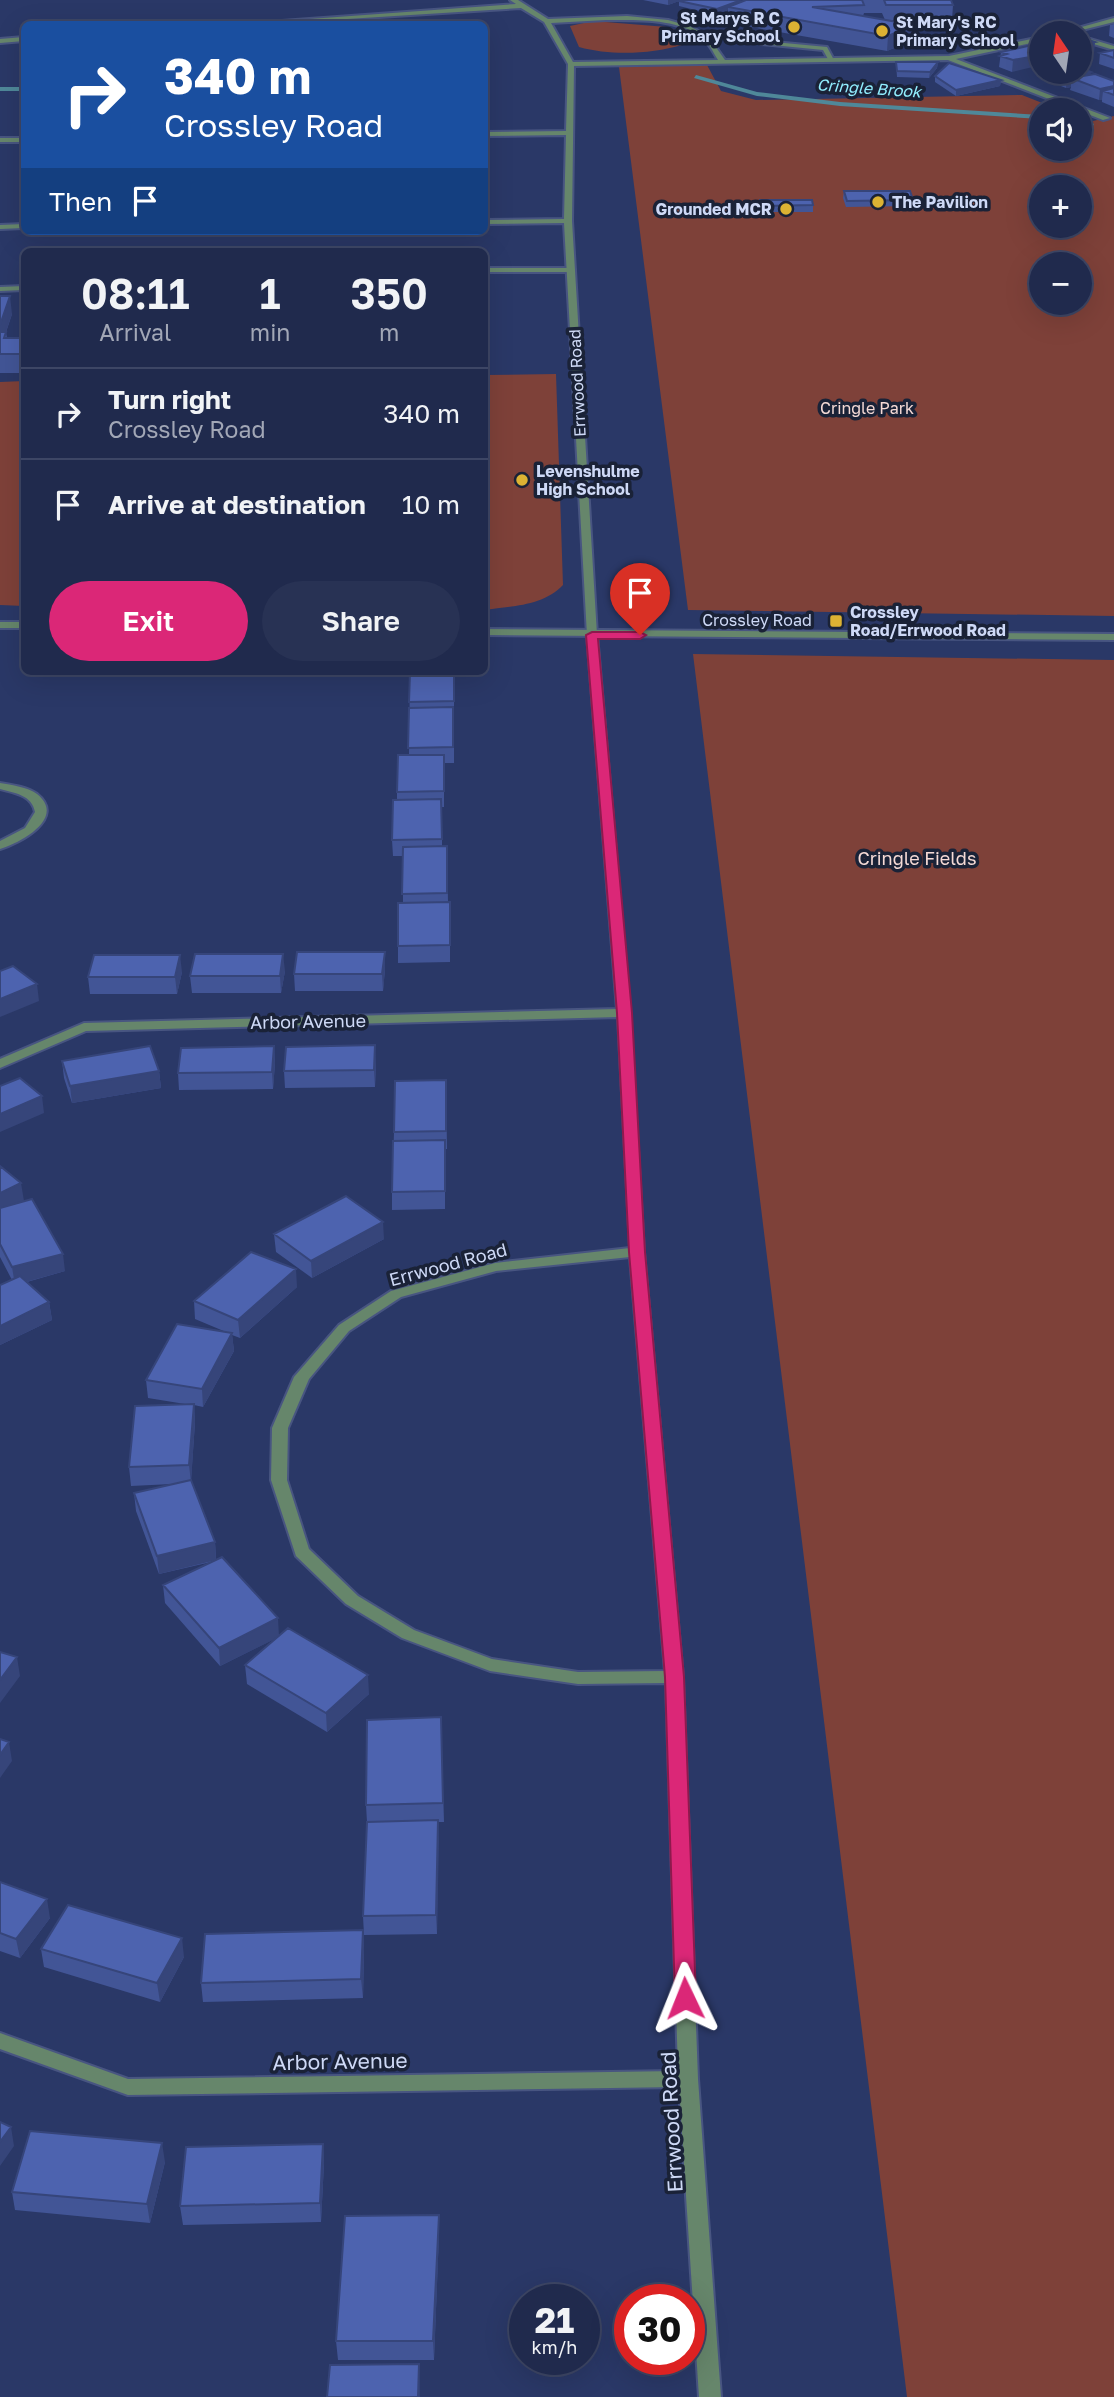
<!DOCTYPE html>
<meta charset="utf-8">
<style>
:root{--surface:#202a4d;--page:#283254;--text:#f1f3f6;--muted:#a2a7b6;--line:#3d4665;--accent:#db2777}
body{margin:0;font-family:"Golos Text",sans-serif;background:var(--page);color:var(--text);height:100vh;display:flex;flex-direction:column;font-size:26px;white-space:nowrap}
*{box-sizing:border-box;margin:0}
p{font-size:23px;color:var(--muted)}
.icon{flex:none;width:38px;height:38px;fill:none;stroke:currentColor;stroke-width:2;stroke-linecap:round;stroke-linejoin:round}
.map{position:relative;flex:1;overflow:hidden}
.side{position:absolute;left:21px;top:248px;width:467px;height:427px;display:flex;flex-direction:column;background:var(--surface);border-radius:10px;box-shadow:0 7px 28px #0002,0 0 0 2px var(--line)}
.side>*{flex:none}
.hud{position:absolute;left:21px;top:21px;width:467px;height:214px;border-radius:10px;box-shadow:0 7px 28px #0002,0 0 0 2px var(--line);background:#1a4fa0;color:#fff;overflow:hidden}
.needle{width:46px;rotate:347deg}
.fabs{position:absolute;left:1029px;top:21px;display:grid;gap:14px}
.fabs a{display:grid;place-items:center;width:63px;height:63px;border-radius:50%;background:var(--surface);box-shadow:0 7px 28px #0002,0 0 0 2px var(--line);font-size:35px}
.speed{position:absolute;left:509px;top:2284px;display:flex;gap:14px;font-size:35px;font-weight:700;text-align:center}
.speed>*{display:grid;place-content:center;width:91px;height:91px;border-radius:50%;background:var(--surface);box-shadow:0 7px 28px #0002,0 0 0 2px var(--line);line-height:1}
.speed small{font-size:18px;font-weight:400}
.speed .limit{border:10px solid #d22;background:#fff;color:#111}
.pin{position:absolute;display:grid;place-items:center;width:60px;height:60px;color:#fff;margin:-72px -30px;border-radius:50% 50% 50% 0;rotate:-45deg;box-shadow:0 0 7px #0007}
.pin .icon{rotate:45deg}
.me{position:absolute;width:77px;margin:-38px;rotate:358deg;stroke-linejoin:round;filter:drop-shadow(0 0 5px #0008)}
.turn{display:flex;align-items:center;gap:24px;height:147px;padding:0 28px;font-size:32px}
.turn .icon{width:91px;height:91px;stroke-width:2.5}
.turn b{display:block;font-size:49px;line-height:60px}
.then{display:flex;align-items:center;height:66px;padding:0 28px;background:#0003;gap:14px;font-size:26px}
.eta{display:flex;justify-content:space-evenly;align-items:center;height:119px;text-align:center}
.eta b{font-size:42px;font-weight:600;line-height:49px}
.primary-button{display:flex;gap:14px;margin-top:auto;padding:14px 28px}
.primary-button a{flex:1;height:80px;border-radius:42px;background:var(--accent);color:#fff;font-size:28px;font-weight:600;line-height:80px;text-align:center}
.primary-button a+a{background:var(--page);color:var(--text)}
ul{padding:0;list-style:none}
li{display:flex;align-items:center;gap:21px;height:91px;padding:0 28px;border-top:2px solid var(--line)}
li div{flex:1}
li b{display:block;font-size:26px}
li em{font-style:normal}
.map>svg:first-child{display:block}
</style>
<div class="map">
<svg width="1114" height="2397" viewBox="0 0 1114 2397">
<rect width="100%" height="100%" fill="#2a3867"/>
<path fill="#7e4139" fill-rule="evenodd" d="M593 21 667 27 683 33 682 45C651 54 611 56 579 47L570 26Z
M707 65 721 91 756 100 1022 95 1060 110H1041V149H1080V118L1089 122 1114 116V616L688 610 619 67ZM1041 187H1080V226H1041ZM1041 264H1080V303H1041Z
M556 374 563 585C543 606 512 606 485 610V375Z
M24 381V606L0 605V382Z
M693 654 1114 660V2397H907Z"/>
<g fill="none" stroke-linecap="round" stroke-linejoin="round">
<path fill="#4f8899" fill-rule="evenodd" d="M696 75 757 92 840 102 1041 115V119L840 106 757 96 694 78Z
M0 87H24V91H0Z
M1080 121 1093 123 1094 125 1090 127 1080 125Z"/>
<defs>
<path id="service" d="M763 41 827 47 834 60 829 61 823 50 761 44Z
M485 268H571L575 270 571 272H485Z
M24 286V290L0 291V287Z"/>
<path id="minor" d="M510 0H518L548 19 627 16 668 20 689 26 708 36 725 60 949 56 1041 37V41L956 59 1110 118 1103 120 948 60 574 66 572 221 597 635 630 1013 644 1252 683 1677 698 2079 721 2397H699L679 2087 128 2095 0 2049V2033L128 2079 678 2071 666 1683 578 1684 490 1671 402 1638 346 1604 296 1556 271 1480 272 1428 294 1377 339 1325 391 1291 495 1263 630 1248 618 1017 86 1031 0 1068V1059L84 1023 617 1009 587 635 564 223 485 224V220L564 219 566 135 485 136V132L566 131 568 64 544 22 521 8 268 24H242L516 4ZM606 20C637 20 676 18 702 37 709 43 713 52 718 60L573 62 551 23ZM630 1257 665 1671 578 1672 492 1659 414 1630 358 1596 309 1549 287 1480 288 1428 309 1379 349 1331 401 1297 496 1271Z
M1114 18V22L1070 33H1060Z
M1080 36 1114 46V50L1080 40Z
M24 37V41L0 43V39Z
M0 138H24V142H0Z
M24 224V228L0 229V225Z
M0 783C12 785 27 787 37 794 67 818 20 843 0 849V841L25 828 35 812C32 795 15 793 0 789Z"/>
<path id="tertiary" d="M0 622H24V628H0Z
M485 629 1114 634V640L485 635Z"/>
</defs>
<use href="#service" stroke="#485581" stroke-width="4"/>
<use href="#minor" stroke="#485581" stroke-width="4"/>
<use href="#tertiary" stroke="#485581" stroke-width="4"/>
<use href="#service" fill="#66866b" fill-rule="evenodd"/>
<use href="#minor" fill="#66866b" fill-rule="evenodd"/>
<use href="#tertiary" fill="#66866b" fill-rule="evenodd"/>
</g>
<path fill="#425596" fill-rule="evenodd" d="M643 0H734L738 3 746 0H951L953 5 952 20H888L914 25 913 40 887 51 728 23V10L716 15 679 6V1L668 5ZM864 13H882L885 20 863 16Z
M1114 24V38L1109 36 1110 25Z
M1032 45 1012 72 999 67 1001 52Z
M1114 50V69L1099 64 1100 53Z
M896 62H938L937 68 929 78 897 77Z
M1043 72H1080L1114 81V107L1102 102V100H1099L1070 90 1071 87 1066 88 1043 79Z
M935 76 1001 80 1000 86 956 96 935 82Z
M844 191 913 200V206L846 207 843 198Z
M760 200 813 205V212H761Z
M0 296 12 314 6 332 7 338H24V373H0Z
M410 672H454V763H444V807H442V846H447L448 902H450V962L398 963V946L403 903V856H393L392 840 397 800V792L409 755Z
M385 969 383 991H295L294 974Z
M285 971 281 993H192L190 976Z
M182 972 177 994H90L88 977Z
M274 1046 275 1063 273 1089 179 1090 178 1073Z
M62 1061 159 1071 161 1088 72 1103 64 1078Z
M376 1062 375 1087 285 1088 284 1071Z
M446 1080 447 1149H445V1209L392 1210V1192L394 1132Z
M0 1166 24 1201 65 1271 27 1282 49 1302 52 1320 0 1345V1285L12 1280 0 1257Z
M274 1234 384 1239 312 1278 276 1252Z
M297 1287 240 1338 232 1335 234 1351 203 1407 194 1405 195 1422 191 1480 215 1542 216 1559 279 1635 369 1694 327 1732 247 1684 245 1665 276 1638 220 1666 165 1603 163 1585 211 1562 159 1574 136 1511 134 1493 172 1484 131 1486 129 1467 185 1404 148 1398 146 1380 226 1332 195 1319 194 1301Z
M441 1717 444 1822H438L437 1934 364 1935 363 1916 367 1822 366 1805Z
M0 1882 50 1918 20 1958 0 1951Z
M363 1930 364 1949 363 1998 203 2002 201 1983Z
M41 1949 184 1957 160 2002 44 1967Z
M323 2144 324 2163 321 2222 183 2225 180 2206Z
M165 2162 150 2223 15 2210 12 2192Z
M439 2234 434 2360H338L336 2341Z"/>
<path fill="#36457a" d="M668 0H682L668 5Z
M739 1 738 6 728 7V10L716 15 717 9Z
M914 25 913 40 887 51 888 36Z
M1095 42 1094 53 1080 56V45Z
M1041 55V65L1012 72 1013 60Z
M938 62 937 68 929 78 930 72Z
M1091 72 1090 83 1071 78V87L1066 88 1067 77Z
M1001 80 1000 86 956 96V90Z
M1114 86V95L1103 91 1102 100H1099L1100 89Z
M10 296 12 314 0 350V325Z
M385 952V969L383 991 382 974Z
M283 954 285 971 281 993 280 976Z
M180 955 182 972 177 994 175 977Z
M37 984 39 1001 0 1017V999Z
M375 1045 376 1062 375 1087 374 1070Z
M274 1046 275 1063 273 1089 272 1072Z
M159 1071 161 1088 72 1103 70 1086Z
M42 1096 44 1113 0 1132V1114Z
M21 1183 24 1201 0 1212V1193Z
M383 1222 384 1239 312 1278 311 1261Z
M63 1254 65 1271 15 1285 12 1267Z
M296 1269 297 1287 240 1338 238 1320Z
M49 1302 52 1320 0 1345V1326Z
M232 1333 234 1351 203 1407 202 1389Z
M194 1404 195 1422 191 1483 189 1465Z
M215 1542 216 1560 159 1574 157 1556Z
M278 1618 279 1637 220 1666 219 1648Z
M17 1657 20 1676 0 1703V1680Z
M368 1675 369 1694 327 1732 326 1713Z
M9 1742 12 1761 0 1778V1755Z
M438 1820 439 1839 437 1934 436 1915Z
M47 1899 50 1918 20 1958 16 1939Z
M363 1930 364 1949 363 1998 361 1979Z
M182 1938 184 1957 160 2002 157 1983Z
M11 2127 14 2146 0 2166V2142Z
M162 2143 165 2162 150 2223 147 2204Z
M323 2144 324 2163 321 2222 320 2203Z
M439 2215V2234L434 2360 433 2341Z
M419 2364 420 2397H418Z"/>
<path fill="#4d63af" stroke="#36457a" stroke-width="2" d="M682 0H734L739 1 717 9 679 1Z
M746 0H862L864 5 812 7 914 25 888 36 728 7Z
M884 0H951L953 5H886Z
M1080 37 1095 42 1080 45Z
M1032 45 1041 48V55L1013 60 1000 56 1007 54 1001 52Z
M1114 50V58L1100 53Z
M896 62H938L930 72 897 71Z
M949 63 1001 80 956 90 935 76Z
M1080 68 1091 72 1067 77 1055 72H1080Z
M1095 74 1114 81V86L1100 89 1071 78Z
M1114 88V95L1103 91Z
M844 191H910L913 200 847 201Z
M760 200H812L813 205 761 206Z
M0 296H10L0 325Z
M0 332H6L4 338H24V354H0Z
M410 672H454V701L409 702Z
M453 707V747L408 748 409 708Z
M398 755H444V791L397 792Z
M441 799 442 839 392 840 393 800Z
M447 846V893L402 894 403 847Z
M450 902V945L398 946V903Z
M297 952H385L382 974H294Z
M195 954H283L280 976H190Z
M94 955H180L175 977H88Z
M13 966 37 984 0 999V971Z
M375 1045 374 1070 284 1071 286 1047Z
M150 1046 159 1071 70 1086 62 1061Z
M274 1046 272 1072 178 1073 181 1048Z
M20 1078 42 1096 0 1114V1086Z
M446 1080V1131L394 1132 395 1081Z
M445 1140V1191L392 1192 393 1141Z
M0 1166 21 1183 0 1193Z
M346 1196 383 1222 311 1261 274 1234Z
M32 1199 63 1254 12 1267 0 1244V1208Z
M251 1252 296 1269 238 1320 194 1301Z
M20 1276 49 1302 0 1326V1285Z
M177 1324 232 1333 202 1389 146 1380Z
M194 1404 189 1465 129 1467 135 1406Z
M191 1480 215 1542 157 1556 134 1493Z
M222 1557 278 1618 219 1648 163 1585Z
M288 1628 368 1675 326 1713 245 1665Z
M0 1652 17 1657 0 1680Z
M441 1717 443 1803 366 1805 367 1720Z
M0 1739 9 1742 0 1755Z
M438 1820 436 1915 363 1916 367 1822Z
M0 1882 47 1899 16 1939 0 1933Z
M68 1905 182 1938 157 1983 41 1949Z
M363 1930 361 1979 201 1983 205 1934Z
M0 2122 11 2127 0 2142Z
M30 2131 162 2143 147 2204 12 2192Z
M323 2144 320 2203 180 2206 186 2147Z
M439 2215 433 2341H336L345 2216Z
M419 2364 418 2397H327L330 2365Z"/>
<path fill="#db2777" stroke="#8e194d" stroke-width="2" d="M592 632H640L646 635 640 639H598L632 1013 645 1252 684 1677 696 1998 693 2005 685 2007 678 2005 675 1998 665 1677 629 1252 617 1013 586 635Z"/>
<g fill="#dcb233" stroke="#1a2237" stroke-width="2.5">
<circle cx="794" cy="27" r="7"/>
<circle cx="882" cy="31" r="7"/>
<circle cx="878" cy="202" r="7"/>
<circle cx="786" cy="209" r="7"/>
<circle cx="522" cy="480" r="7"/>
<rect x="829" y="614" width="14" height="14" rx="3.5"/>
</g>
<g text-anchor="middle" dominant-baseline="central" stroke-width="7" stroke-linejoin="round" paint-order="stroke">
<g font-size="16" font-weight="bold" fill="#ced9f6" stroke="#1a2237" text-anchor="start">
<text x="780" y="18" text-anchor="end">St Marys R C<tspan x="780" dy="18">Primary School</tspan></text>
<text x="896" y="22">St Mary's RC<tspan x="896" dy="18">Primary School</tspan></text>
<text x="892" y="202">The Pavilion</text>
<text x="772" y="209" text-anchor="end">Grounded MCR</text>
<text x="536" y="471">Levenshulme<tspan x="536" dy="18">High School</tspan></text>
<text x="850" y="612">Crossley<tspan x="850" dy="18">Road/Errwood Road</tspan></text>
</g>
<g font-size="16" font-style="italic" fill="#91eefe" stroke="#1a2237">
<text transform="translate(869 88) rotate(4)">Cringle Brook</text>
</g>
<g font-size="16" fill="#ced9f6" stroke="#1a2237">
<text transform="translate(577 383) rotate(-93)">Errwood Road</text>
<text x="757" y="620">Crossley Road</text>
</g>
<g font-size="16" fill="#f5dad6" stroke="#1a2237">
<text x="867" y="408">Cringle Park</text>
</g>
<g font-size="18" fill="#f5dad6" stroke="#1a2237">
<text x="917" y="858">Cringle Fields</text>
</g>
<g font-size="18" fill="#ced9f6" stroke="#1a2237">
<text transform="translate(308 1021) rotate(-1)">Arbor Avenue</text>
<text transform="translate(448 1264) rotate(-15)">Errwood Road</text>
</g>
<g font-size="21" fill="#ced9f6" stroke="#1a2237">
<text transform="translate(340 2061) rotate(-1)">Arbor Avenue</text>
<text transform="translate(671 2122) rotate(-93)">Errwood Road</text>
</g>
</g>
</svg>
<div class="fabs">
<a><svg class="needle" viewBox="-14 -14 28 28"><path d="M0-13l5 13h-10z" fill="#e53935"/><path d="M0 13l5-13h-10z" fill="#a2a7b6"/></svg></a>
<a><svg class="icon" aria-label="sound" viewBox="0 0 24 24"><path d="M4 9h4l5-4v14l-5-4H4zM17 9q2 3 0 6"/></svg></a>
<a>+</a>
<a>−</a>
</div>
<div class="speed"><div>21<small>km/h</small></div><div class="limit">30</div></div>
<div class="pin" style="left:640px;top:635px;background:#d93025"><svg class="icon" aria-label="arrive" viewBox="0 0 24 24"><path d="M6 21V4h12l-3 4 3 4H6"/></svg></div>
<svg class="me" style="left:685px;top:1998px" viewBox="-20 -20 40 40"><path d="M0-17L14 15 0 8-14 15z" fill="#db2777" stroke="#fff" stroke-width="4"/></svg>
<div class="hud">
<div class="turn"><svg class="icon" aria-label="right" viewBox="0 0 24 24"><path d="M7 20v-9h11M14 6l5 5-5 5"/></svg><div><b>340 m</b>Crossley Road</div></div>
<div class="then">Then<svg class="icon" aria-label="arrive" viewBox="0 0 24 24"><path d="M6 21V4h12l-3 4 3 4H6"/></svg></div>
</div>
<section class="side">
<div class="eta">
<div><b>08:11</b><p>Arrival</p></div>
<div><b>1</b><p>min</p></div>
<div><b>350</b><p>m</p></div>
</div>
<ul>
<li><svg class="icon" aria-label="right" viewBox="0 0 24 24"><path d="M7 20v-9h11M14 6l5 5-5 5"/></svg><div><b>Turn right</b><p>Crossley Road</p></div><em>340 m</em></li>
<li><svg class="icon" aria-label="arrive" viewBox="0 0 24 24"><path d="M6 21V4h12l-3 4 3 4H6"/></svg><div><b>Arrive at destination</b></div><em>10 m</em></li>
</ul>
<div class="primary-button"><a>Exit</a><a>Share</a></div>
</section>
</div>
